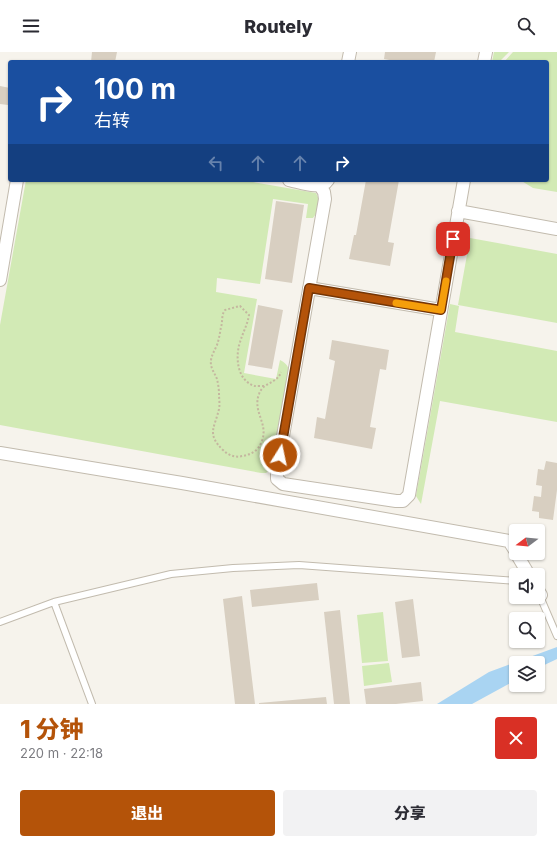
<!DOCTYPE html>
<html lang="zh">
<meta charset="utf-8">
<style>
:root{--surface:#fff;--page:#f2f2f3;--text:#2b2b33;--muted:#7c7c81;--accent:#b45309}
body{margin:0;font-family:Inter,"Noto Sans SC",sans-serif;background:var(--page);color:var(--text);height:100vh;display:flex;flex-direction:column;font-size:15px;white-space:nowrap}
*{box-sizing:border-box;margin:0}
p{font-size:13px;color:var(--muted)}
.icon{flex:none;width:22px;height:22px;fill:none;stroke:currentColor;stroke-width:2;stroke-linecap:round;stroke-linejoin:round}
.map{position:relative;height:652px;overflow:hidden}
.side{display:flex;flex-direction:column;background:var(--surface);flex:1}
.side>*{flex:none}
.hud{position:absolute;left:8px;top:8px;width:541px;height:122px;border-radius:4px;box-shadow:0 1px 3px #0004;background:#1a4fa0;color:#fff;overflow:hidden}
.needle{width:26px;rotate:254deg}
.tools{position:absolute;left:509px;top:472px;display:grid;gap:8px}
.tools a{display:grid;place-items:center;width:36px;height:36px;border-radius:4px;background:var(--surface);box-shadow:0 1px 3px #0004;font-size:20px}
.pin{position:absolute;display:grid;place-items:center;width:34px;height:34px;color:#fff;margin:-17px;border-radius:8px;box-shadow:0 2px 6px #0006}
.me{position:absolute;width:44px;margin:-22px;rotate:10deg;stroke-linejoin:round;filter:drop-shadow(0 0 3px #0008)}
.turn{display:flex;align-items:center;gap:14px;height:84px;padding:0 20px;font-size:18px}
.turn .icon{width:52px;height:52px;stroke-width:2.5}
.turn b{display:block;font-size:28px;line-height:34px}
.lanes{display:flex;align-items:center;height:38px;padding:0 20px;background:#0003;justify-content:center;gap:20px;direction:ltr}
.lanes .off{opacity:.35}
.round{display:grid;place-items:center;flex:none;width:42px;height:42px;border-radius:4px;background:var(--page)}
.summary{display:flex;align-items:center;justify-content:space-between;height:68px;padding:0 20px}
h1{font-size:24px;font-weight:800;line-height:30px;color:var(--accent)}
.action{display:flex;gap:8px;margin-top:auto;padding:8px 20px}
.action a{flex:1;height:46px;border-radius:4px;background:var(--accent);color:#fff;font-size:16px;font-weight:800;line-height:46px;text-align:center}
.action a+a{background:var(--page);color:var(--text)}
header{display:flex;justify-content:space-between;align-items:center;height:52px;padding:0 20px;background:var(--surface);font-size:18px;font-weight:800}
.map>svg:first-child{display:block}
</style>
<header><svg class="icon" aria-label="menu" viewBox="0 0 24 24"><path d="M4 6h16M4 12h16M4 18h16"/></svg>Routely<svg class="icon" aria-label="search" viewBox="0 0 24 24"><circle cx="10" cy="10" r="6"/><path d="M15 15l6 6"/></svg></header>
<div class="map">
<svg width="557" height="652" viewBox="0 0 557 652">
<rect width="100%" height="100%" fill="#f6f3ec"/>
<path fill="#d2eab5" d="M494 0H509L499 10H492Z
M513 0H557V140L533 136 520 128H547V10H504Z
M26 128H241L316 141C322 152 320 157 313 166H306L308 152 273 147 260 232 217 226 216 240 257 247 244 321 276 327 280 308C288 312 290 317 290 326L271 416 266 421H261L0 373V273Z
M470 186 557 202V271L458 253Z
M450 252 459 254 455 280 557 299V370L440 349 421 452 416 444 417 438Z
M383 560 388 609 362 611 357 563Z
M389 611 392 630 364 634 362 614Z"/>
<path fill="#a9d4f2" d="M557 595V607L538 616V611H516V628L472 652H437L489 620Z"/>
<path fill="#d8cfc1" d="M92 0H117L115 10H91Z
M385 0H436L434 10H400L384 7Z
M0 34 10 36 8 53 0 52Z
M366 128H399L388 190 394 191 390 214 349 207 354 183H356Z
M276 149 304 153 292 231 265 227Z
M258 253 283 258 272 317 248 313Z
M332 288 389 298 386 318 380 317 370 375 376 376 372 397 314 386 317 365 325 367 335 309 329 307Z
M546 409 557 411V438L553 468 539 466V460L532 459 534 444 541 445 542 434 536 433 538 417 544 418Z
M317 531 319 548 252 555 250 538Z
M242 544 255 652H235L223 547Z
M413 547 420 604 402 606 395 550Z
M340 558 350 652H334L324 560Z
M421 630 423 649 396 652H366L364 637Z
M326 645 327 652H259V651Z"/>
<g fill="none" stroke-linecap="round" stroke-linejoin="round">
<defs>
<path id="service" d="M539 542 557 584
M54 550 92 652
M0 570 54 550 171 522 233 516 299 513 516 529"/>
<path id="minor" d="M348 10 350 0
M484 10 486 0
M289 128C300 130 321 139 328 128
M320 134 324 140 325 147 277 418V427L283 432 396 449H403L409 443 464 128
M458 159 557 177
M0 228 17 128
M309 236 441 258
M0 401 182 431 509 489 516 500
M516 501 529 523
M538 538 541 543"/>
</defs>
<use href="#service" stroke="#c2bbae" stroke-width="8"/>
<use href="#minor" stroke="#c2bbae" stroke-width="14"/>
<path stroke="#c4b79f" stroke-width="2" stroke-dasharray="2 2" stroke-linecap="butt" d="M264 334C261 334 257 334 255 334 237 329 235 305 240 290 243 280 247 274 249 263L240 254 225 258C221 263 223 269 221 275 220 281 219 287 217 293 214 300 210 305 211 313 212 318 215 322 217 327 218 331 219 337 219 342 219 347 220 352 219 357 215 375 206 382 223 398 228 403 235 406 242 404 250 403 258 399 261 391 270 372 252 361 259 342 263 330 277 332 281 320"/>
<use href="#service" stroke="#fff" stroke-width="6"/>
<use href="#minor" stroke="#fff" stroke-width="12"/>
</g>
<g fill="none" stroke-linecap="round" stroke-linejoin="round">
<defs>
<path id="route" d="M280 403 309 236 441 258 453 187"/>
</defs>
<use href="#route" stroke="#753606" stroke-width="10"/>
<use href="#route" stroke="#b45309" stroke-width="7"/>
<path stroke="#f59e0b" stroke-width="7" d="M396 251 441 258 446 229"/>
</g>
</svg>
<div class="tools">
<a><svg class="needle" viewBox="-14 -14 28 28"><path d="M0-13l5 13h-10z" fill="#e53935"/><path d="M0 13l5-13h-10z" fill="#7c7c81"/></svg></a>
<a><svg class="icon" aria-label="sound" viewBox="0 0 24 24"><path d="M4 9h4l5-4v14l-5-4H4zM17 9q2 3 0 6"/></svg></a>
<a><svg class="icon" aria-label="search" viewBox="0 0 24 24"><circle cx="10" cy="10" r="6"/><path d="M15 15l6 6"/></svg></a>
<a><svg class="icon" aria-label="layers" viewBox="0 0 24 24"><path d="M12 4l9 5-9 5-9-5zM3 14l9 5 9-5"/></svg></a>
</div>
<div class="pin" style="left:453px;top:187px;background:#d93025"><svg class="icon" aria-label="arrive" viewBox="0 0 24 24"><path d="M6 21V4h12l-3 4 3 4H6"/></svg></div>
<svg class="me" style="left:280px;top:403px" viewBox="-20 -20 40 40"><circle r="17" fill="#b45309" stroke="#fff" stroke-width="3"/><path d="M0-11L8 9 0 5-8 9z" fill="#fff"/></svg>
<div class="hud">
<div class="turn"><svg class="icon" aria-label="right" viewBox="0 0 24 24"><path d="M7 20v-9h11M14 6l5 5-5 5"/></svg><div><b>100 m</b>右转</div></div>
<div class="lanes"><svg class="icon off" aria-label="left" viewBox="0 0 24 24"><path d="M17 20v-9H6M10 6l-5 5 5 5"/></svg><svg class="icon off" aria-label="ahead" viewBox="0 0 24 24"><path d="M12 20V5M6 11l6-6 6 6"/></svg><svg class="icon off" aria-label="ahead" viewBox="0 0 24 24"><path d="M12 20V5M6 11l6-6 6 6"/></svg><svg class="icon" aria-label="right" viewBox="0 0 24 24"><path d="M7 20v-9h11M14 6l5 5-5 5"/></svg></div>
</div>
</div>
<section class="side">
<div class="summary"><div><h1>1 分钟</h1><p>220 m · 22:18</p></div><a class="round" style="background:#d93025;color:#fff"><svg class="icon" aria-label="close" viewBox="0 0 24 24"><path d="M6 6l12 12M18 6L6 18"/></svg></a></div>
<div class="action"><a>退出</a><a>分享</a></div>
</section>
